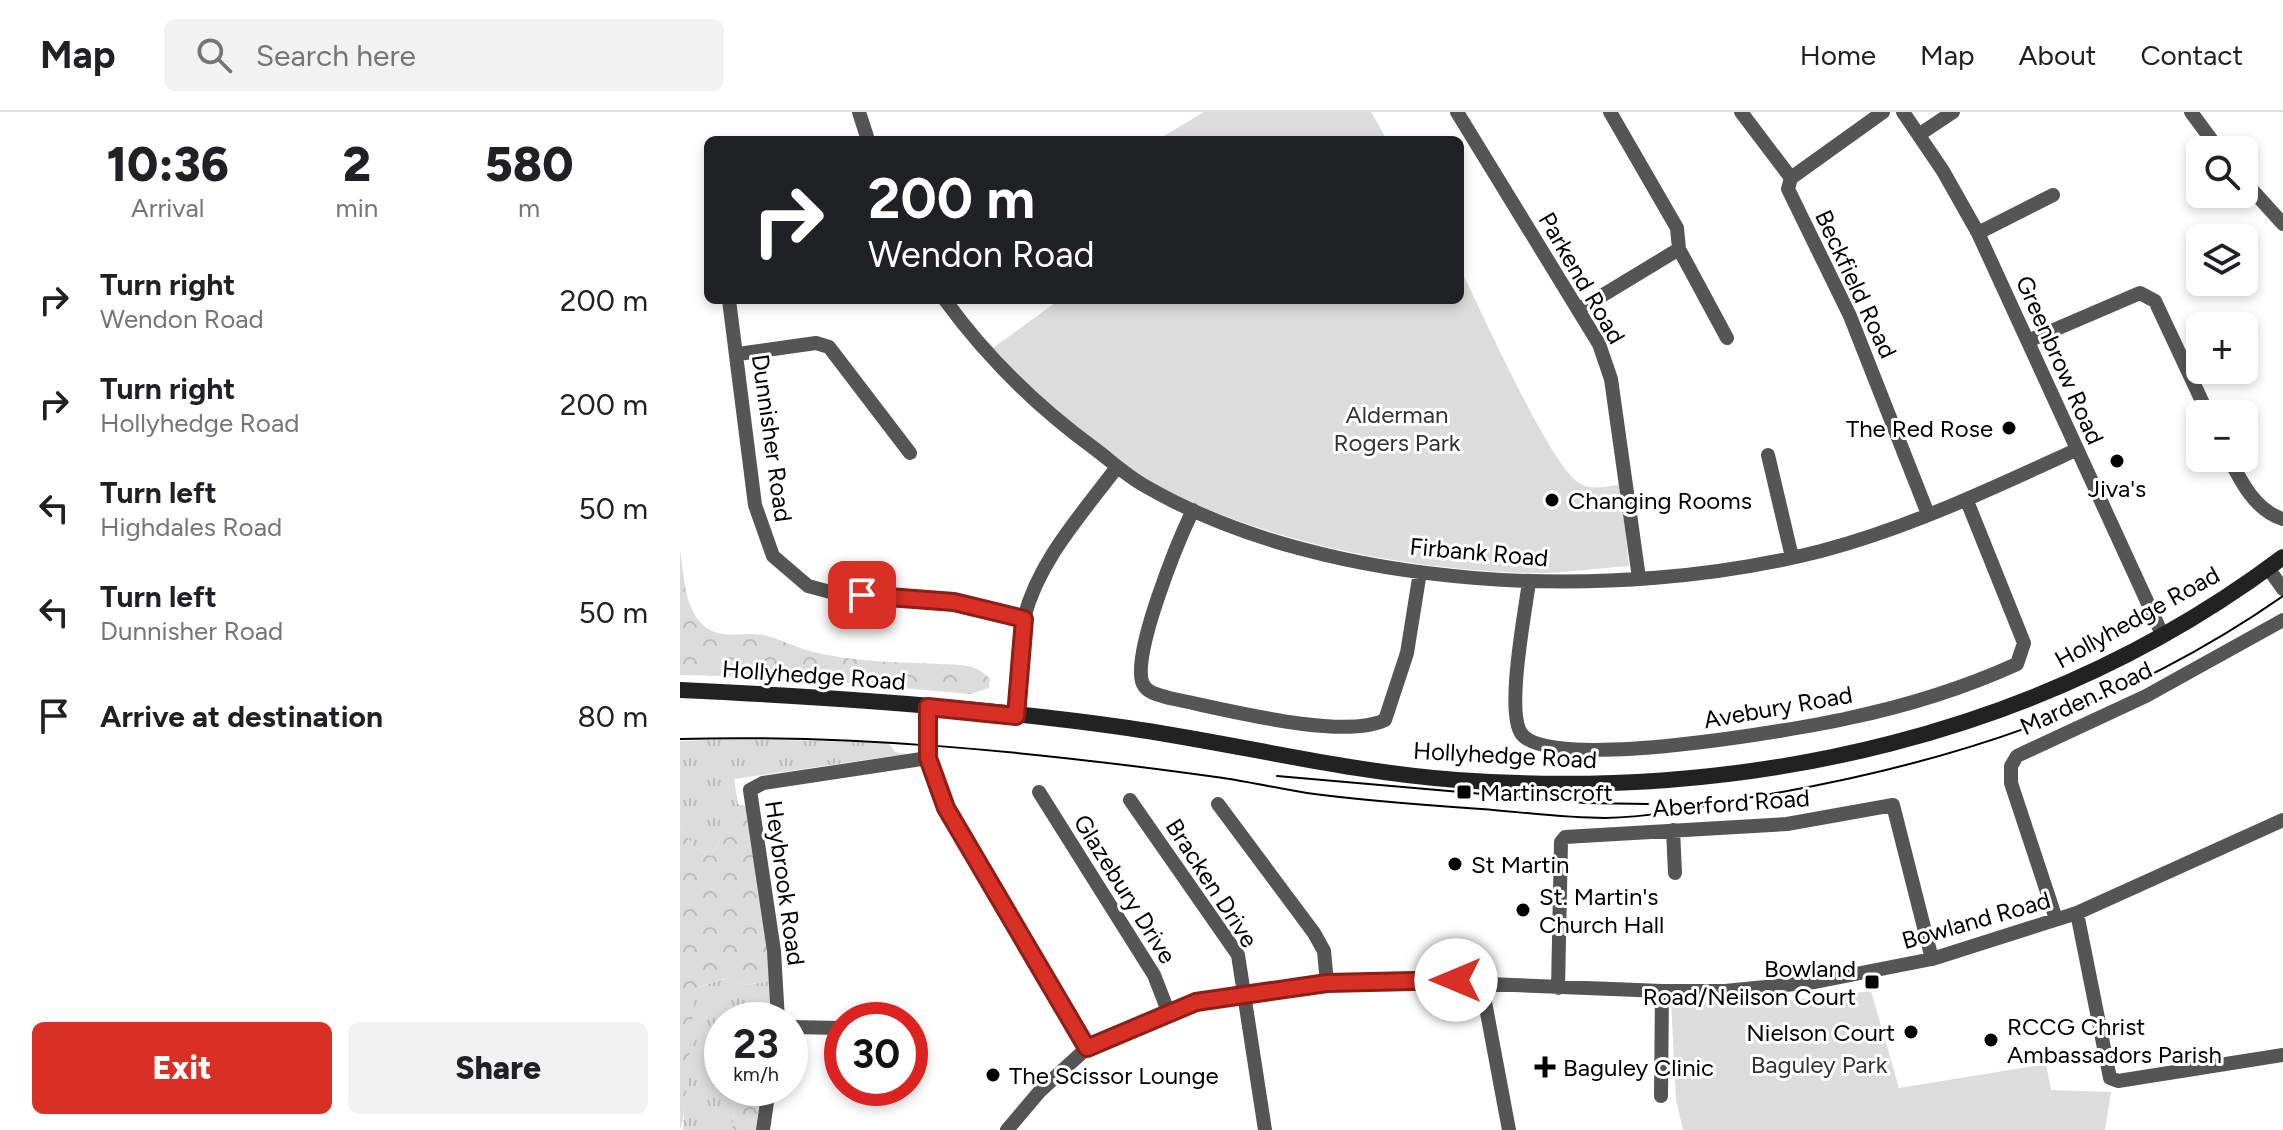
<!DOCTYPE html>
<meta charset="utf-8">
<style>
:root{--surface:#fff;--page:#f2f2f2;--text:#202124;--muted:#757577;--line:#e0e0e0;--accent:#d93025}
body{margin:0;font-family:Figtree,sans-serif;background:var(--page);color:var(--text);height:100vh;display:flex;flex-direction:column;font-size:30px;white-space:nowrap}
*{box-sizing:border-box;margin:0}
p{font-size:26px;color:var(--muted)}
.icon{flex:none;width:44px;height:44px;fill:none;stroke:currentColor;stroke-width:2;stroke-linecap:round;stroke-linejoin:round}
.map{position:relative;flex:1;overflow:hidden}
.drawer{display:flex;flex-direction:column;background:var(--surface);width:680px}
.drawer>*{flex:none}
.guide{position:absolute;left:24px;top:24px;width:760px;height:168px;border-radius:12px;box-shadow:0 4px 12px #0003;background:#202124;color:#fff;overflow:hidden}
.tools{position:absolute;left:1506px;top:24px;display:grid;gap:16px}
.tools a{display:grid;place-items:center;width:72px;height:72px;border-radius:12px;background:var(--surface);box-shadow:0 4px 12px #0003;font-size:40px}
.speed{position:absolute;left:24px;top:890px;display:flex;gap:16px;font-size:40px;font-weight:700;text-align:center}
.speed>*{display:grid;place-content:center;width:104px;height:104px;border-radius:50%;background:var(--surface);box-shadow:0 4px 12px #0003;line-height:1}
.speed small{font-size:20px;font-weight:400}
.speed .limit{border:12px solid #d22;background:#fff;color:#111}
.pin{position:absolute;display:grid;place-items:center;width:68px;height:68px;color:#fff;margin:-34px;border-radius:16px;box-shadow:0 4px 12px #0006}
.me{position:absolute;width:88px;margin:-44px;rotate:270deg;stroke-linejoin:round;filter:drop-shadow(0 0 6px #0008)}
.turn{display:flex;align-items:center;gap:28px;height:168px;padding:0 32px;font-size:36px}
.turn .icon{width:104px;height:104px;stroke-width:2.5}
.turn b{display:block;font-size:56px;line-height:68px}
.eta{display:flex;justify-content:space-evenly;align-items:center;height:136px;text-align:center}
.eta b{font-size:48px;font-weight:800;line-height:56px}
.button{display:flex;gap:16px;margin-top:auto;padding:16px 32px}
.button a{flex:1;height:92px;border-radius:12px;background:var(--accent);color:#fff;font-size:32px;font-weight:800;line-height:92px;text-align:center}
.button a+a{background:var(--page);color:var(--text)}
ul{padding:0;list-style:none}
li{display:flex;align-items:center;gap:24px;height:104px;padding:0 32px}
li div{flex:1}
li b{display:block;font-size:30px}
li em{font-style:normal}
header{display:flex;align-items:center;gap:48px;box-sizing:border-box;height:112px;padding:0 40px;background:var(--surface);border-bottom:2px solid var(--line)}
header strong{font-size:38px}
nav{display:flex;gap:44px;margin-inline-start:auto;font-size:28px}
.search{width:560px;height:72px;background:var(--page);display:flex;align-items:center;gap:20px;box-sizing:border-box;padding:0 28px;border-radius:12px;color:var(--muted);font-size:30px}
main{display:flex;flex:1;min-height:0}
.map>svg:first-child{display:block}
</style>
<header>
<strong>Map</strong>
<div class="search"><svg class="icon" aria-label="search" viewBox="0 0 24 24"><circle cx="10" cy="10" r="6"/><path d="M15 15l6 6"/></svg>Search here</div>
<nav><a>Home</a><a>Map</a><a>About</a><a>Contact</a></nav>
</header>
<main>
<section class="drawer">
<div class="eta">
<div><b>10:36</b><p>Arrival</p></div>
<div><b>2</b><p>min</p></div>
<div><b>580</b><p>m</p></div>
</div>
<ul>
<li><svg class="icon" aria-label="right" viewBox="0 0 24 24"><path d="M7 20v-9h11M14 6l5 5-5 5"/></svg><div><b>Turn right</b><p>Wendon Road</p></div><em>200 m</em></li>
<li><svg class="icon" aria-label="right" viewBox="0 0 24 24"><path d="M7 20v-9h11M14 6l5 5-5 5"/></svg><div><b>Turn right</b><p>Hollyhedge Road</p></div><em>200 m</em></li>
<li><svg class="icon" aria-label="left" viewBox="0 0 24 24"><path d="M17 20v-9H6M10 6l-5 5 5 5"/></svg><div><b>Turn left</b><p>Highdales Road</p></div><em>50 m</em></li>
<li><svg class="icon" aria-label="left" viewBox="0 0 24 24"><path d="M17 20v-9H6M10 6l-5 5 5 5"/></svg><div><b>Turn left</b><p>Dunnisher Road</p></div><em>50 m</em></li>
<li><svg class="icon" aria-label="arrive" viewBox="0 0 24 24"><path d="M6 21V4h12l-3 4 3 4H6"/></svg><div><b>Arrive at destination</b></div><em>80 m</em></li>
</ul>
<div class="button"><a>Exit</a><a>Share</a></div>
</section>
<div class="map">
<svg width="1603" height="1018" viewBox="0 0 1603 1018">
<defs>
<pattern id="grass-tufts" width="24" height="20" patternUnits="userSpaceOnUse" patternTransform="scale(2)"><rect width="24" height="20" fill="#dcdcdc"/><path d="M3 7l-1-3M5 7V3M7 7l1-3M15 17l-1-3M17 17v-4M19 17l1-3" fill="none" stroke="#bbb"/></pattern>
<pattern id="forest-crowns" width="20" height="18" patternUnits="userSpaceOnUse" patternTransform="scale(2)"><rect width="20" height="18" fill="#dcdcdc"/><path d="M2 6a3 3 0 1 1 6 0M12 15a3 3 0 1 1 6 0" fill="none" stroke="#bbb"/></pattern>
</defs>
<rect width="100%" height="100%" fill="#fff"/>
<path fill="url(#grass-tufts)" d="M63 627 209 631 215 640 226 642 54 667 58 692 67 695 69 711 41 726 31 744 15 736 0 714V629Z
M47 866 66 873 90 869 93 899 88 908H42V976H56L52 1018H3L9 915 16 876Z"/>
<path fill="url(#forest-crowns)" d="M0 439C4 462 4 491 20 510 38 530 61 519 83 523 99 526 114 535 130 539 172 550 216 550 259 552 279 553 296 551 310 567L309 576 290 582 101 565 0 563Z
M52 705 66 708 75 716 96 868 66 873 46 866 16 876C12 898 6 1013 0 1018V714L15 736 31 744 41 726 40 708Z
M56 976H81L76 1018H52Z"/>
<path fill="#dcdcdc" d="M524 0H691L707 28H477Z
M780 156C800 196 869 352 899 371 911 379 926 374 940 373L949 454C916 456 881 462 847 461 703 456 542 422 420 341 384 316 343 269 310 238L379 188H780Z
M1191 879 1219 976 1366 952 1371 978 1431 980 1425 1018H1003L996 988 991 888 1095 890Z"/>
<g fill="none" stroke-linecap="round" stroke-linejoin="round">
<path stroke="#555" stroke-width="14" d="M179 0 188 28
M777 0 919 232 931 267 959 466
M1061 0 1111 66
M1203 0 1111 66 1108 77 1170 204 1248 402
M1223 0 1263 59 1298 121 1482 522
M1511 0 1539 38
M1240 22 1273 0
M1564 69 1603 112
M1298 121 1373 83
M999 137 1047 226
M49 188 75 393 93 444 128 474 154 481 274 490 344 507
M265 188C308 247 356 294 415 337 431 349 447 364 465 374 650 481 938 491 1141 439 1229 416 1313 376 1396 338
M900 197 999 137 997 116 930 0
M1348 229 1460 181 1475 189 1528 302
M58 242 136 231 149 235 230 341
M1088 343 1112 445
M1549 346C1561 370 1576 399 1603 407
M513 398C499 427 450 545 463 572 468 582 480 583 489 586 540 596 662 629 705 608L727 541 740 460
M1588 456 1603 477
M849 470C845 500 826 599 841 621 866 662 1120 617 1169 606 1226 594 1284 576 1337 552L1344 531 1287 389
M248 595V646L266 696 407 936
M336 604C338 572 336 537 344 506 359 448 402 402 437 355
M359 680 474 863 488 899
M450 688 558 843 585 1018
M538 692 634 821 644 839 647 871
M993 718 995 761
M1397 801 1430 966 1438 969 1603 943
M1376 807 1331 671V654L1337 644 1466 584 1603 508
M802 874 829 1018
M878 876 881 730 885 725 1107 712 1213 693 1252 847
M98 908 94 839 70 678 83 671 248 646
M110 915 162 916
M981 984 982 879
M83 1018 89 976
M327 1018 360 979 407 936 516 890 647 871 706 868 982 879H1045L1135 870 1252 847 1397 801 1603 708"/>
<path stroke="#222" stroke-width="16" d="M0 578C149 585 300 595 448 616 558 632 667 660 777 668 1070 689 1365 624 1603 445"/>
<path stroke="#000" stroke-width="2" d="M0 627C177 622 354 640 529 664 562 668 595 676 627 681 685 689 743 693 801 697 842 700 884 706 925 706 975 705 1024 694 1073 685 1266 653 1441 597 1603 484
M597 664 905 691 968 692"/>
</g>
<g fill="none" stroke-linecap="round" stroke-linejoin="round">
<defs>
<path id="route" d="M182 483 274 490 344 507 336 604 248 595V646L266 696 407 936 516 890 647 871 776 868"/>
</defs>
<use href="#route" stroke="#8d1f18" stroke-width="20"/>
<use href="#route" stroke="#d93025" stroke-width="14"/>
</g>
<g fill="#000" stroke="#fff" stroke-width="3">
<circle cx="1329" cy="316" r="8"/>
<circle cx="1437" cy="349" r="8"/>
<circle cx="872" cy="388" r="8"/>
<rect x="776" y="672" width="16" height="16" rx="4"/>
<circle cx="775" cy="752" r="8"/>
<circle cx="843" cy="798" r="8"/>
<rect x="1184" y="862" width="16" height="16" rx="4"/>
<circle cx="1231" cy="920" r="8"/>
<circle cx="1311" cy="928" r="8"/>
<path d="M861 943h8v8h8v8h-8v8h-8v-8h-8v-8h8z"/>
<circle cx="313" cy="963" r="8"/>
</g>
<g text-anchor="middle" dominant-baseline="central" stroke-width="6" stroke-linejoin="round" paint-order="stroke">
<g font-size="24" fill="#000" stroke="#fff">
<text transform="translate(902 166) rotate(60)">Parkend Road</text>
<text transform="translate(1176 172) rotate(65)">Beckfield Road</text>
<text transform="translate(1380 248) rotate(66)">Greenbrow Road</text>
<text transform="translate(92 326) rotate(82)">Dunnisher Road</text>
<text transform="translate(799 440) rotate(5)">Firbank Road</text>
<text transform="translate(1457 505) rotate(-29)">Hollyhedge Road</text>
<text transform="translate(134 563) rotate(4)">Hollyhedge Road</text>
<text transform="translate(1406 586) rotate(-25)">Marden Road</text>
<text transform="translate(1098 595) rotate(-10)">Avebury Road</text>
<text transform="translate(825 643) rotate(3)">Hollyhedge Road</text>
<text transform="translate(1051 691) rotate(-4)">Aberford Road</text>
<text transform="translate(105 771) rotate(82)">Heybrook Road</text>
<text transform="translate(532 771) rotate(57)">Bracken Drive</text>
<text transform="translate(445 777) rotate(58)">Glazebury Drive</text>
<text transform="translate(1296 808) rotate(-16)">Bowland Road</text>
</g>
<g font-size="24" fill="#333" stroke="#fff">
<text x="717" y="302">Alderman<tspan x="717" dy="28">Rogers Park</tspan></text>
<text x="1139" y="952">Baguley Park</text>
</g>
<g font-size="24" fill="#000" stroke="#fff" text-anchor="start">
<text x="1313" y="316" text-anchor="end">The Red Rose</text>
<text x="1437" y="376" text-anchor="middle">Jiva's</text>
<text x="888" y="388">Changing Rooms</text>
<text x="800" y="680">Martinscroft</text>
<text x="791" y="752">St Martin</text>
<text x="859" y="784">St. Martin's<tspan x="859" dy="28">Church Hall</tspan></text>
<text x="1176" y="856" text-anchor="end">Bowland<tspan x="1176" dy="28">Road/Neilson Court</tspan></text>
<text x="1327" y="914">RCCG Christ<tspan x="1327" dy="28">Ambassadors Parish</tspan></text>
<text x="1215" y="920" text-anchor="end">Nielson Court</text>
<text x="883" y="955">Baguley Clinic</text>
<text x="329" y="963">The Scissor Lounge</text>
</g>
</g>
</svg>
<div class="tools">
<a><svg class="icon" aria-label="search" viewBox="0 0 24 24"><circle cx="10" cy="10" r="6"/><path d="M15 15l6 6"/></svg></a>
<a><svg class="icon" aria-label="layers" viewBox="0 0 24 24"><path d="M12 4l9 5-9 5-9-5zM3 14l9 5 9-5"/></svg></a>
<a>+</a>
<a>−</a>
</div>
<div class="speed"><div>23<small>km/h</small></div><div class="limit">30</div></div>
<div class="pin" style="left:182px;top:483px;background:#d93025"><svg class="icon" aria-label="arrive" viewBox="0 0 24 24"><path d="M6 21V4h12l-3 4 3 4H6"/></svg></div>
<svg class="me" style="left:776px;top:868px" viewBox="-20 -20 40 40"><circle r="19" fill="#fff"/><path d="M0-13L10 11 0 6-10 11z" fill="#d93025"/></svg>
<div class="guide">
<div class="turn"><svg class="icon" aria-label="right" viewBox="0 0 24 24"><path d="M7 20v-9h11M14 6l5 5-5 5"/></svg><div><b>200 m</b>Wendon Road</div></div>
</div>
</div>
</main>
